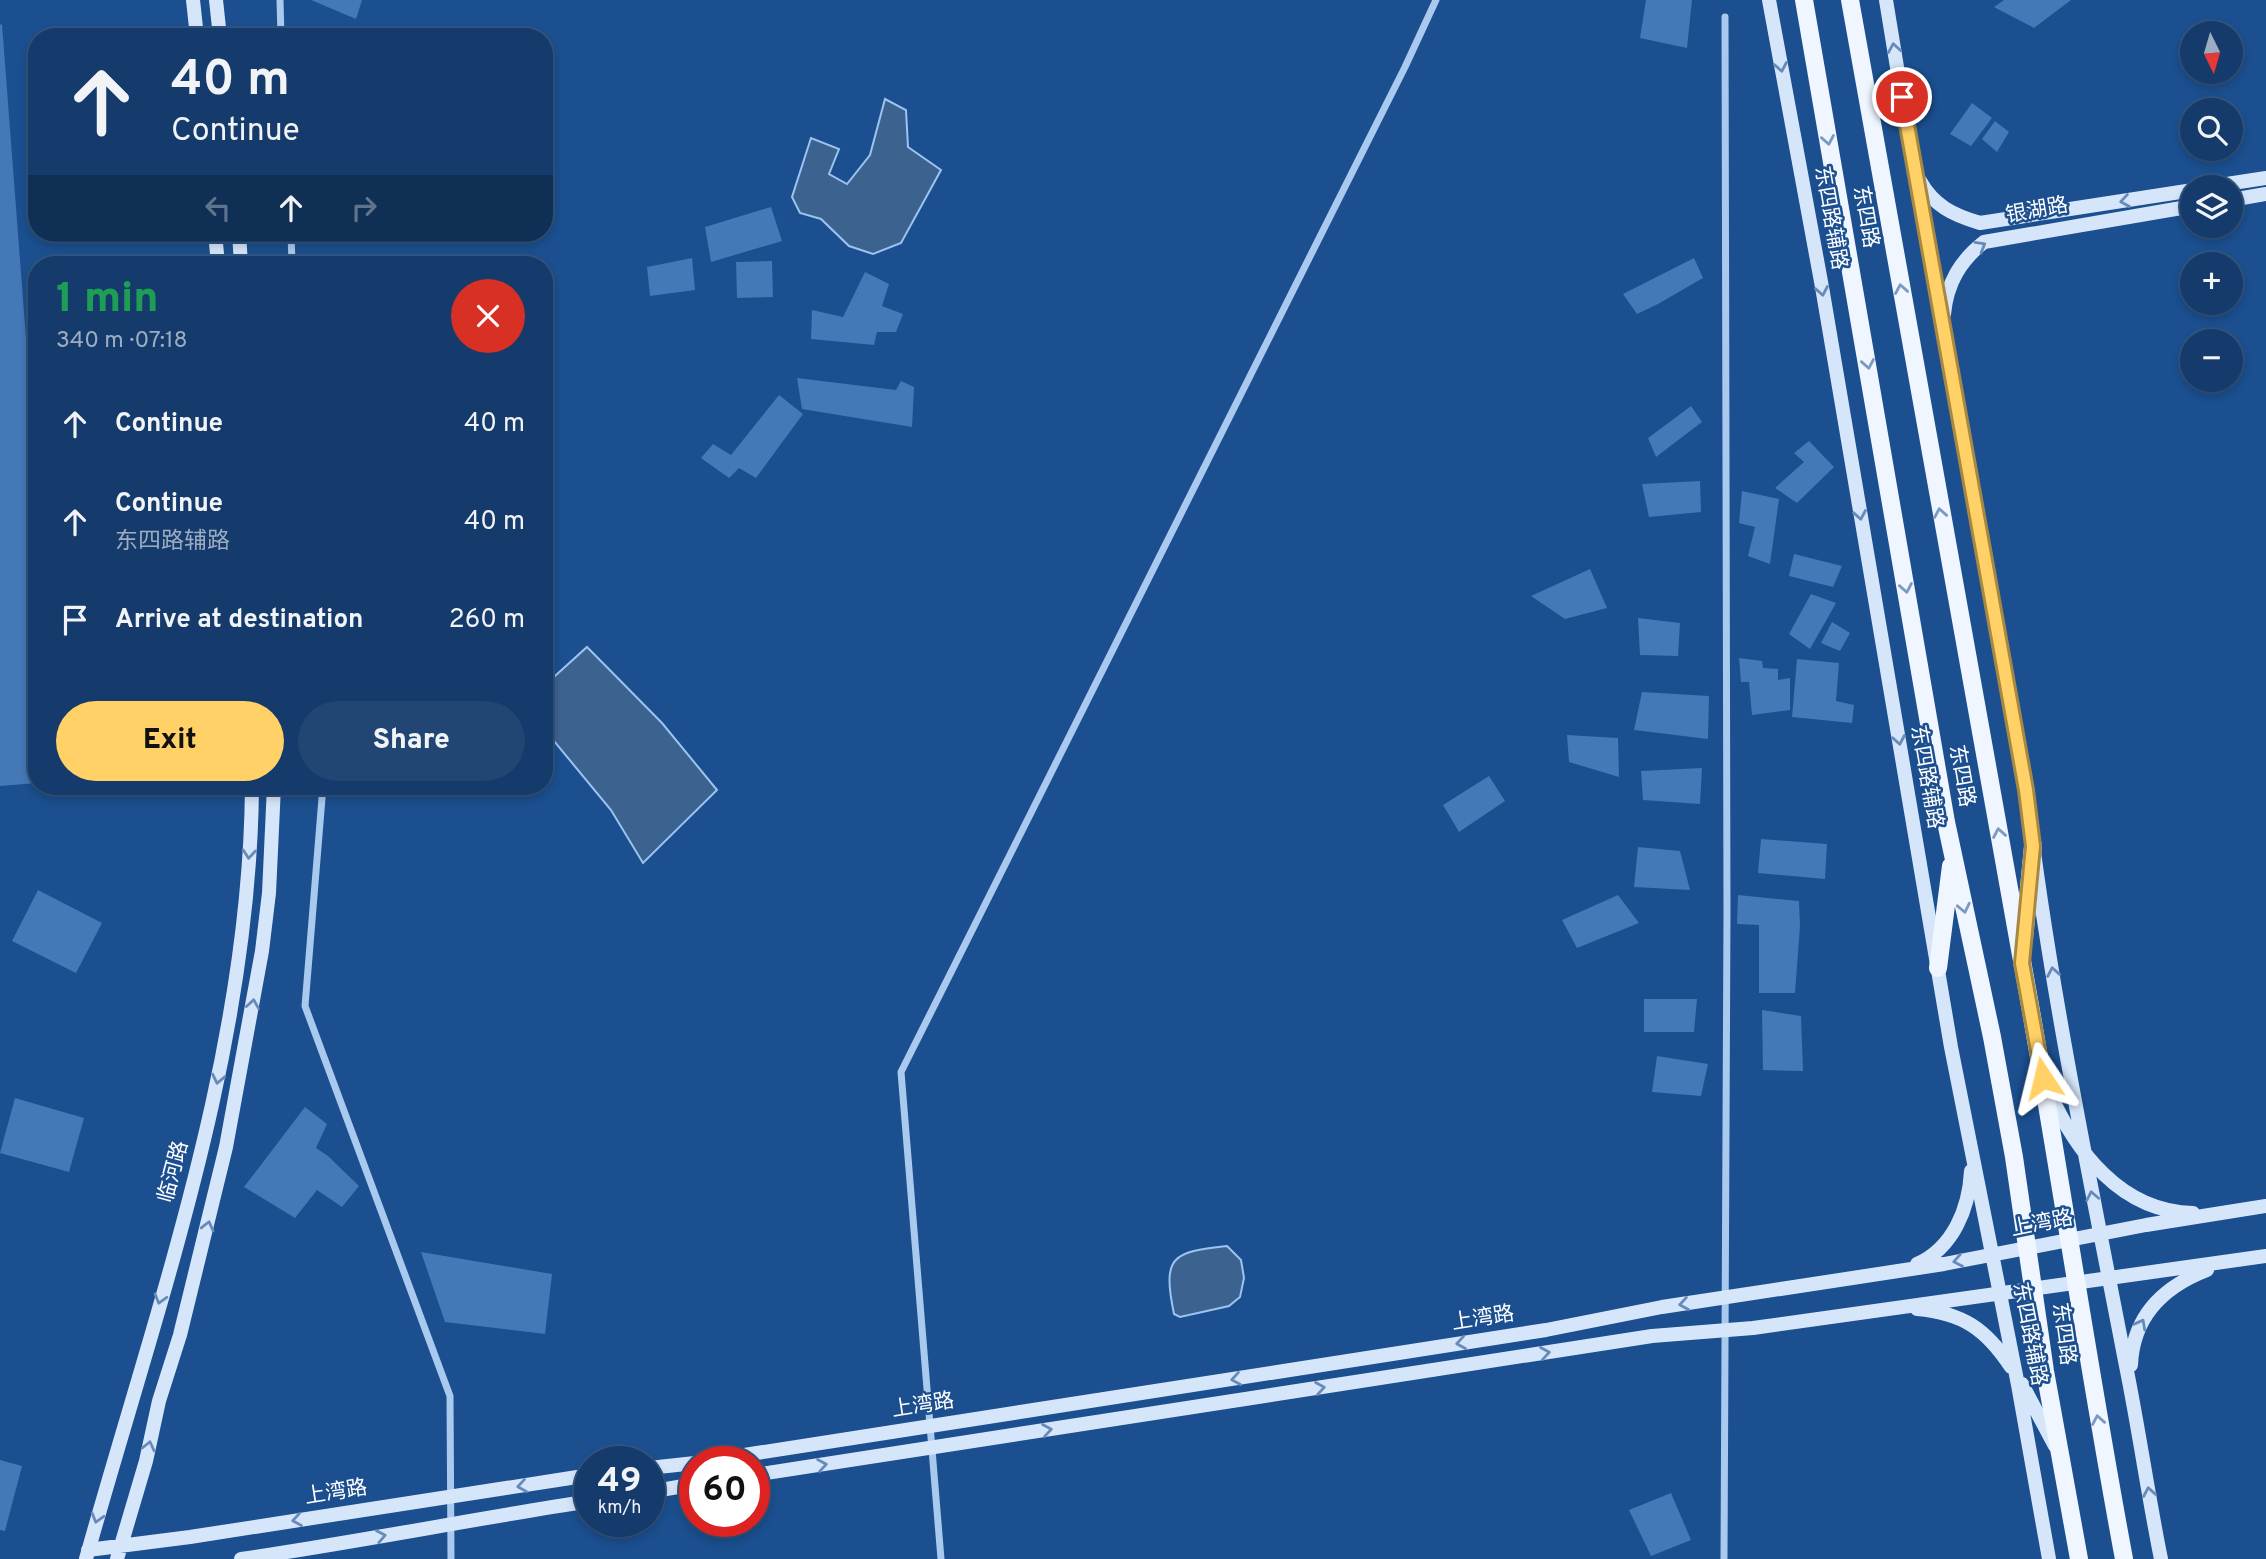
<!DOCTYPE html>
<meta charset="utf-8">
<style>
:root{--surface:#143b6b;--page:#214673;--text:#f1f3f6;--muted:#9dadc1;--line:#33557e;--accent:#ffd166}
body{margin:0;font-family:Overpass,"Noto Sans SC",sans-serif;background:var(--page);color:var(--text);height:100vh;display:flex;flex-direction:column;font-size:26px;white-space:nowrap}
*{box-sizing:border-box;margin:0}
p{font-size:23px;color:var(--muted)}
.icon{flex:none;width:38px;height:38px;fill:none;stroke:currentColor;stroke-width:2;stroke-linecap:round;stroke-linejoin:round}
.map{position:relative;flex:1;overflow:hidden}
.drawer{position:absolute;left:28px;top:256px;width:525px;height:539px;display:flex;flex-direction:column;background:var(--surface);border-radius:28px;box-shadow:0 4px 10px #0003,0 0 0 2px var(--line)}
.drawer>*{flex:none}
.top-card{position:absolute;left:28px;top:28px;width:525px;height:214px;border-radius:28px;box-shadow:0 4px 10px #0003,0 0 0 2px var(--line);background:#143b6b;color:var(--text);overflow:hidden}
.needle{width:46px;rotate:175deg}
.controls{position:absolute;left:2180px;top:21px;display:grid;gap:14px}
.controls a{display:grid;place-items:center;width:63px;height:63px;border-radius:50%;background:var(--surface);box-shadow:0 4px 10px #0003,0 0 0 2px var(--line);font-size:35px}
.speed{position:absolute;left:574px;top:1446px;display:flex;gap:14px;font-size:35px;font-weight:700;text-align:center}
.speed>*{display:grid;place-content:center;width:91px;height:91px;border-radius:50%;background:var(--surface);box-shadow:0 4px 10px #0003,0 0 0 2px var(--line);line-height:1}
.speed small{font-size:18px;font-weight:400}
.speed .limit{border:10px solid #d22;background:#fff;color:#111}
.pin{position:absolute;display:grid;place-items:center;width:60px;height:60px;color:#fff;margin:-30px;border:4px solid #fff;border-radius:50%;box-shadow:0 2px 7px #0007}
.me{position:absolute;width:77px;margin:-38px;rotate:350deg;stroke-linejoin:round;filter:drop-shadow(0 0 5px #0008)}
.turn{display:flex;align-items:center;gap:24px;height:147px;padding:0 28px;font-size:32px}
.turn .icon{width:91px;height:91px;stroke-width:2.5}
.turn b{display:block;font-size:49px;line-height:60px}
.lanes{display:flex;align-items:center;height:66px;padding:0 28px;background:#0003;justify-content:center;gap:35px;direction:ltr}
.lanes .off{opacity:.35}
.round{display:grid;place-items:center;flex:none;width:74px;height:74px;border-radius:37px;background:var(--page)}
.summary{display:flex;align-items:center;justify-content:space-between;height:119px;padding:0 28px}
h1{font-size:42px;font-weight:800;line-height:52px;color:#1e9e55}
.cta{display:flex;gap:14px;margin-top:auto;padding:14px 28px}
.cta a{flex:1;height:80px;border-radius:42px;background:var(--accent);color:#111;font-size:28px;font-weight:800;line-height:80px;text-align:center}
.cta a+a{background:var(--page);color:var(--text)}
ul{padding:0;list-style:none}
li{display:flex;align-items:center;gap:21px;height:98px;padding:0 28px}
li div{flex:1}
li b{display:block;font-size:26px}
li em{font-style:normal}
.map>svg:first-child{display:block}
</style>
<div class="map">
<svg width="2266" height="1559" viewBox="0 0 2266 1559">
<rect width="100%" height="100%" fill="#1b4f8f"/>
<path fill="#3c6290" stroke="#9cc4f0" stroke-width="2" d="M885 99 906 110 908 147 941 170 901 243 873 254 849 246 821 219 800 213 792 197 811 138 839 149 829 174 847 184 870 155Z
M587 647 662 723 717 790 643 863 611 810 544 729V686Z
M1227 1246 1241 1260 1244 1278 1240 1297 1229 1306 1180 1317 1174 1314C1162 1256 1172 1252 1227 1246Z"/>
<path fill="#4478b7" d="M311 0H362L356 19Z
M1646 0H1692L1687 48 1640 38Z
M2004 0H2071L2034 28 1994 7Z
M2 24 37 483V783L0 786V25Z
M1972 103 1992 118 1971 146 1950 134Z
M1995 121 2009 132 1997 152 1982 139Z
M771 207 782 241 711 262 705 227Z
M692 258 695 290 650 296 647 267Z
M1694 258 1703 278 1658 304 1637 314 1623 294Z
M772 261 773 297 737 298 736 262Z
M865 272 889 284 882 306 903 314 896 332H877L874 345 811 339 812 310 843 317Z
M797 378 896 390 901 381 914 387 912 427 802 409Z
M779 395 803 414 756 478 739 468 729 478 701 458 713 444 731 455Z
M1691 406 1702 422 1656 457 1648 438Z
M1809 441 1834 467 1797 503 1775 488 1804 462 1794 453Z
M1700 481 1701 512 1649 517 1642 484Z
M1742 491 1779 499 1770 564 1748 556 1755 527 1739 523Z
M1794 554 1842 566 1833 587 1789 576Z
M1590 569 1607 608 1565 619 1531 596Z
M1811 594 1836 603 1810 649 1789 634Z
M1638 618 1680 623 1678 656 1640 655Z
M1832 622 1850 633 1840 651 1821 643Z
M1739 658 1762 661 1763 668 1778 669V680L1790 678V710L1752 715 1749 682H1741Z
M1797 659 1839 663 1836 701 1854 705 1852 723 1792 717Z
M1642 692 1709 696 1708 739 1634 730Z
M1567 735 1618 738 1619 777 1569 762Z
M1702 768 1700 804 1643 800 1641 771Z
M1489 776 1505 801 1459 832 1443 805Z
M1761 839 1827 844 1825 879 1758 873Z
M1638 847 1680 851 1690 890 1634 887Z
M38 890 102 923 76 973 12 941Z
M1618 895 1639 923 1577 948 1562 920Z
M1738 895 1799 901 1800 926 1795 993H1759V925L1737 924Z
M1644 999H1697L1694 1032H1644Z
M1762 1010 1801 1016 1803 1071 1763 1070Z
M1657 1056 1708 1064 1701 1096 1652 1092Z
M15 1098 84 1118 69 1172 0 1153Z
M305 1107 327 1124 316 1148 328 1156 359 1186 342 1207 317 1190 295 1218 244 1187Z
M421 1252 552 1274 545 1334 445 1322Z
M0 1460 22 1466 5 1531 0 1530Z
M1671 1493 1691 1540 1651 1556 1629 1510Z"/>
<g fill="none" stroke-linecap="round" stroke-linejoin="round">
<path stroke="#a9c9ee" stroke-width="7" d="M280 0 281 37
M291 233 292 264
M323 786 305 1006 450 1396 451 1559
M941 1559 901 1072 1405 67 1436 0
M1724 1559 1727 913 1725 17"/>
<path stroke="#d6e6fa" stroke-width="14" d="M193 0 197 37
M216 0 220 37
M1769 0 1822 287 1951 1047 2018 1385 2049 1559
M1886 0 1914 171 2026 790C2049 983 2089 1174 2126 1366 2139 1430 2148 1495 2161 1559
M1920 181C1934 206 1953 215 1980 223L2193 190
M2207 187 2266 178
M2231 200 2266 194
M215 233 218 264
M239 233 241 264
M1944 314C1947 283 1960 261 1984 242L2193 206
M2049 1091C2075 1151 2121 1212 2193 1213
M1917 1264C1953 1248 1969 1209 1971 1171
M1917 1309C1963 1313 1986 1329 2011 1367
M2131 1365C2133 1316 2163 1287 2207 1270
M2022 1384 2055 1446
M706 1461 1546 1330 1662 1307 1944 1264 2146 1225 2266 1206
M649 1468 695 1463
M754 1475 1652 1336 1753 1328 2266 1256
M649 1492 695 1484
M88 1550 190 1537 590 1475
M86 1559C157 1305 250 1052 252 786
M117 1559 146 1461 159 1401 180 1335 226 1147 262 951 269 893 274 786
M241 1559C358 1542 473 1519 590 1501"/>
<path stroke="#f0f6ff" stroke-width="18" d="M1804 0 1946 822 1992 1037 2014 1157 2045 1371 2079 1559
M1850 0 2031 1011C2063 1194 2090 1377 2124 1559
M2024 939 2033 846
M1938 968 1951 866"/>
</g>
<defs><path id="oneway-chevron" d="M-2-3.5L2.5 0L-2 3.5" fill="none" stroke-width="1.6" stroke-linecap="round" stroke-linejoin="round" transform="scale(1.75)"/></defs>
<g stroke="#668bba">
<use href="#oneway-chevron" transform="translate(1894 48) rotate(-99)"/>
<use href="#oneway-chevron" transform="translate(1781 67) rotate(80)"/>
<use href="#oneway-chevron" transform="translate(2125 201) rotate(171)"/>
<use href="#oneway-chevron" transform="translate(1981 246) rotate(-30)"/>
<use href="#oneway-chevron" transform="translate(1822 291) rotate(80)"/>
<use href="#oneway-chevron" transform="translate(1860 515) rotate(80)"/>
<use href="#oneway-chevron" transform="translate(1899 740) rotate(80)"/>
<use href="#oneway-chevron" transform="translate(249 854) rotate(95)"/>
<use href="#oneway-chevron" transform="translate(2053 972) rotate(-100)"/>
<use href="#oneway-chevron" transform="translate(253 1004) rotate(-81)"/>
<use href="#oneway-chevron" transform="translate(218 1079) rotate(102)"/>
<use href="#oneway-chevron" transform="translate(2092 1196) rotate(-101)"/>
<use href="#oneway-chevron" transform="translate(208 1226) rotate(-76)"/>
<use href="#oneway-chevron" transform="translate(1958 1261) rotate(169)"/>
<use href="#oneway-chevron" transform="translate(160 1299) rotate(106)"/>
<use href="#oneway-chevron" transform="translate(1684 1304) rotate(171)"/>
<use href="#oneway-chevron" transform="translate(2141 1324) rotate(-62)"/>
<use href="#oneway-chevron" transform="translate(1461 1343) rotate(171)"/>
<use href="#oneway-chevron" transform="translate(1545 1353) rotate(-9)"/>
<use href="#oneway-chevron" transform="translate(1236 1379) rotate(171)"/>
<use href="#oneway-chevron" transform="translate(1320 1388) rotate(-9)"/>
<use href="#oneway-chevron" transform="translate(1047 1430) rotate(-9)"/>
<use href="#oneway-chevron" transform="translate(149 1446) rotate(-77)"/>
<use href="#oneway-chevron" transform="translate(822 1465) rotate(-9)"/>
<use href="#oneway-chevron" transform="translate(522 1486) rotate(171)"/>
<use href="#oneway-chevron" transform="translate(2149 1492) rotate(-100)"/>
<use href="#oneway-chevron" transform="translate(97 1518) rotate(106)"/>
<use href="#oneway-chevron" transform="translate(297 1520) rotate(171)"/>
<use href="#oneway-chevron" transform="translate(381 1536) rotate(-11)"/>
</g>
<g stroke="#7b9ac1">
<use href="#oneway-chevron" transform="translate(1828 140) rotate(80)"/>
<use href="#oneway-chevron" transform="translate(1901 289) rotate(-100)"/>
<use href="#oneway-chevron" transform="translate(1868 364) rotate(80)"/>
<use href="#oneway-chevron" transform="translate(1940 513) rotate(-100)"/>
<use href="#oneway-chevron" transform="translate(1906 588) rotate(80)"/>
<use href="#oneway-chevron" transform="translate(1999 833) rotate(-100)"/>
<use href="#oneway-chevron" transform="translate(1964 908) rotate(78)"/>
<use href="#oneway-chevron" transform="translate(2098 1420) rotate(-100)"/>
</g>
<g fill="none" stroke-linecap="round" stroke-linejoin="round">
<defs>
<path id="route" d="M1902 97 2026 790 2033 846 2022 963 2043 1078"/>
</defs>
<use href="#route" stroke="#a68842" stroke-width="18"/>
<use href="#route" stroke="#ffd166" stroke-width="12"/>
</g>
<g text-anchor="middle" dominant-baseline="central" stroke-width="5" stroke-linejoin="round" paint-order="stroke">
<g font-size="21" fill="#fff" stroke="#1b4f8f">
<text transform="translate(2037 211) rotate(-10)">银湖路</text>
<text transform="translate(1865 217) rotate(80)">东四路</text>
<text transform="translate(1830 218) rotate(80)">东四路辅路</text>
<text transform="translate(1961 776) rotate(80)">东四路</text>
<text transform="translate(1926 777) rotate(80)">东四路辅路</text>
<text transform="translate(174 1172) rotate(-75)">临河路</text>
<text transform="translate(2042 1224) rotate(-11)">上湾路</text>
<text transform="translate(1483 1319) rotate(-9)">上湾路</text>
<text transform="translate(2029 1334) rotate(79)">东四路辅路</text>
<text transform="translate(2063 1334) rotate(82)">东四路</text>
<text transform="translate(923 1406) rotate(-9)">上湾路</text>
<text transform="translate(336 1493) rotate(-9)">上湾路</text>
</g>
</g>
</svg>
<div class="controls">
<a><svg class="needle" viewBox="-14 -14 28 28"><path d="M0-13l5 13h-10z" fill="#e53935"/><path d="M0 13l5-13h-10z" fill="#9dadc1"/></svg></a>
<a><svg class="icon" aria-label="search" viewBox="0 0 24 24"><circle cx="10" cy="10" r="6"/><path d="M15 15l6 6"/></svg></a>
<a><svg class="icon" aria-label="layers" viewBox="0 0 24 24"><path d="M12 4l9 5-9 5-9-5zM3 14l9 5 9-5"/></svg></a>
<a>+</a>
<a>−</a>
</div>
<div class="speed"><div>49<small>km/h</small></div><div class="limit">60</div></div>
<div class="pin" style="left:1902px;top:97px;background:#d93025"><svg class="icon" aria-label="arrive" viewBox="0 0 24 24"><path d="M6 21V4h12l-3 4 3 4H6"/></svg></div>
<svg class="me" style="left:2043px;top:1078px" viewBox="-20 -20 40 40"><path d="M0-17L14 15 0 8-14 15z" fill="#ffd166" stroke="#fff" stroke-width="4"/></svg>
<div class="top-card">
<div class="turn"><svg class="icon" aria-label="ahead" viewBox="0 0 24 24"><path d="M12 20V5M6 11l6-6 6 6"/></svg><div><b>40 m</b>Continue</div></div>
<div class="lanes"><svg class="icon off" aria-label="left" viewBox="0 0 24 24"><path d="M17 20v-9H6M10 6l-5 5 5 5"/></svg><svg class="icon" aria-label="ahead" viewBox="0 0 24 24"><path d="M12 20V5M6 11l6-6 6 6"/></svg><svg class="icon off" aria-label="right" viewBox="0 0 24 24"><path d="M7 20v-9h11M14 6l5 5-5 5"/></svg></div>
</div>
<section class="drawer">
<div class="summary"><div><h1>1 min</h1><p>340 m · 07:18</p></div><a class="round" style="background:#d93025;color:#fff"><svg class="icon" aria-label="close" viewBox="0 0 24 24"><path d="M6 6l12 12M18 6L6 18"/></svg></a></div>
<ul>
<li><svg class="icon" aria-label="ahead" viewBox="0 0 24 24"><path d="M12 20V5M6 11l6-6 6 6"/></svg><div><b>Continue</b></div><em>40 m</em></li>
<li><svg class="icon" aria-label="ahead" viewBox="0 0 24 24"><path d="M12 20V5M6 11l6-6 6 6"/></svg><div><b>Continue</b><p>东四路辅路</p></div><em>40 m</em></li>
<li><svg class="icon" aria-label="arrive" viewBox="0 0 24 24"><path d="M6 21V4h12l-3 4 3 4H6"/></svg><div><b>Arrive at destination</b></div><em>260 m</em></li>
</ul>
<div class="cta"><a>Exit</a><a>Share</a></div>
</section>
</div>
